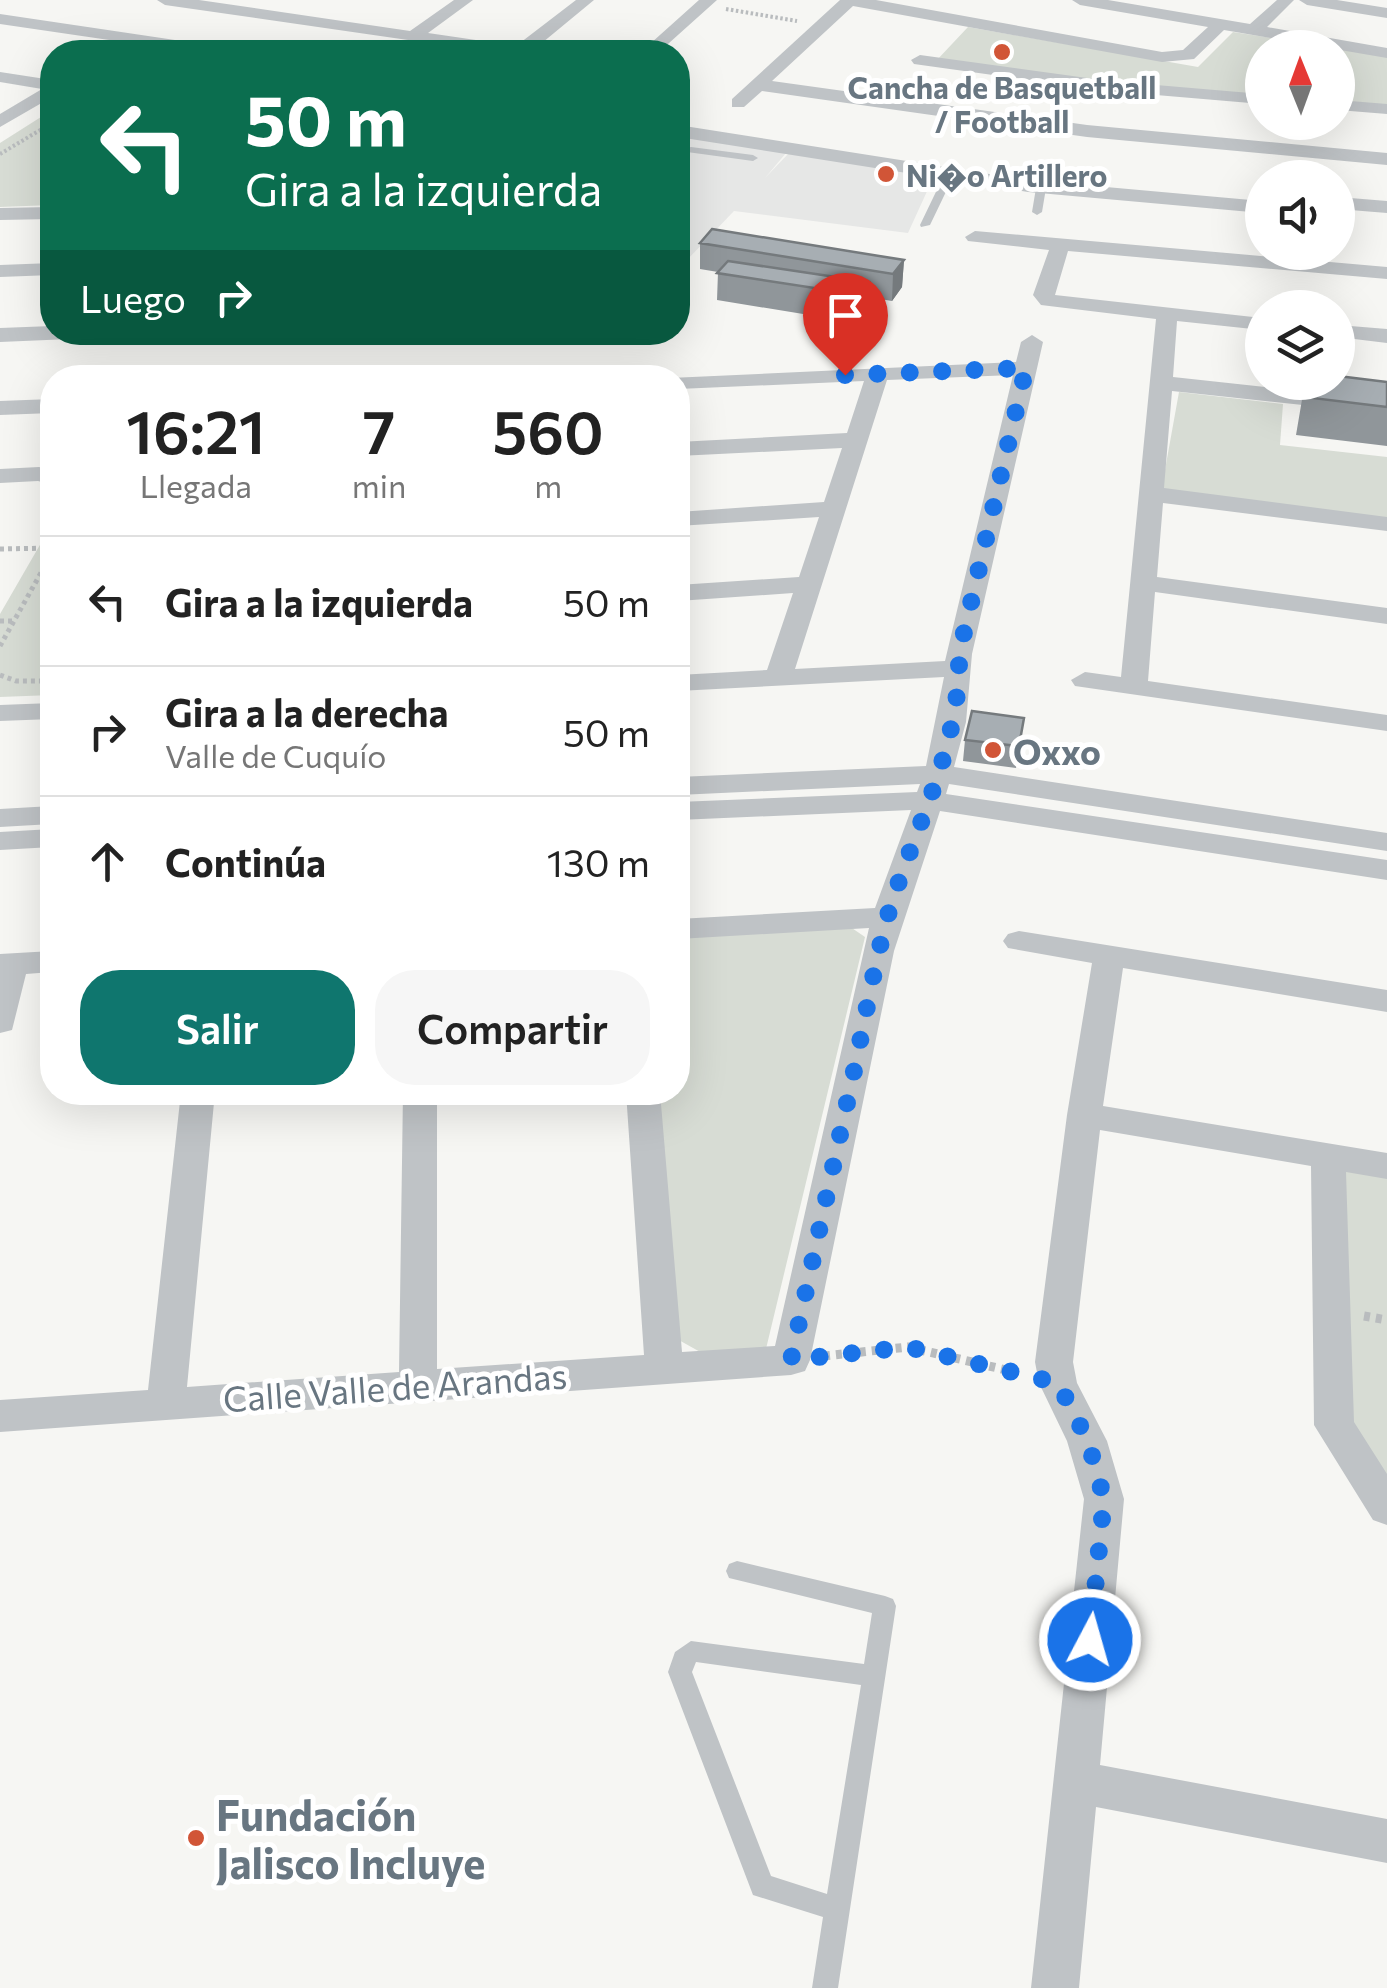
<!DOCTYPE html>
<html lang="es">
<meta charset="utf-8">
<style>
:root{--surface:#fff;--page:#f6f6f6;--text:#222;--muted:#767676;--line:#e0e0e0;--accent:#0f766e}
body{margin:0;font-family:Commissioner,sans-serif;background:var(--page);color:var(--text);height:100vh;display:flex;flex-direction:column;font-size:38px;white-space:nowrap}
*{box-sizing:border-box;margin:0}
p{font-size:32px;color:var(--muted)}
.icon{flex:none;width:55px;height:55px;fill:none;stroke:currentColor;stroke-width:2;stroke-linecap:round;stroke-linejoin:round}
.map{position:relative;flex:1;overflow:hidden}
.drawer{position:absolute;left:40px;top:365px;width:650px;height:740px;display:flex;flex-direction:column;background:var(--surface);border-radius:40px;box-shadow:0 10px 40px #0002}
.drawer>*{flex:none}
.top-card{position:absolute;left:40px;top:40px;width:650px;height:305px;border-radius:40px;box-shadow:0 10px 40px #0002;background:#0b6e4f;color:#fff;overflow:hidden}
.needle{width:65px;rotate:359deg}
.tools{position:absolute;left:1245px;top:30px;display:grid;gap:20px}
.tools a{display:grid;place-items:center;width:110px;height:110px;border-radius:50%;background:var(--surface);box-shadow:0 10px 40px #0002;font-size:50px}
.pin{position:absolute;display:grid;place-items:center;width:85px;height:85px;color:#fff;margin:-102px -42px;border-radius:50% 50% 50% 0;rotate:-45deg;box-shadow:0 0 10px #0007}
.pin .icon{rotate:45deg}
.me{position:absolute;width:110px;margin:-55px;rotate:6deg;stroke-linejoin:round;filter:drop-shadow(0 0 8px #0008)}
.turn{display:flex;align-items:center;gap:35px;height:210px;padding:0 40px;font-size:45px}
.turn .icon{width:130px;height:130px;stroke-width:2.5}
.turn b{display:block;font-size:70px;line-height:85px}
.then{display:flex;align-items:center;height:95px;padding:0 40px;background:#0003;gap:20px;font-size:38px}
.eta{display:flex;justify-content:space-evenly;align-items:center;height:170px;text-align:center}
.eta b{font-size:60px;font-weight:600;line-height:70px}
.button{display:flex;gap:20px;margin-top:auto;padding:20px 40px}
.button a{flex:1;height:115px;border-radius:40px;background:var(--accent);color:#fff;font-size:40px;font-weight:600;line-height:115px;text-align:center}
.button a+a{background:var(--page);color:var(--text)}
ul{padding:0;list-style:none}
li{display:flex;align-items:center;gap:30px;height:130px;padding:0 40px;border-top:2px solid var(--line)}
li div{flex:1}
li b{display:block;font-size:38px}
li em{font-style:normal}
.map>svg:first-child{display:block}
</style>
<div class="map">
<svg width="1387" height="1988" viewBox="0 0 1387 1988">
<rect width="100%" height="100%" fill="#f6f6f3"/>
<path fill="#e6e7e6" d="M678 136 786 153 765 178 789 153 934 176 908 233 734 211 686 261 678 259Z"/>
<path fill="#d7dcd4" d="M968 27 1198 67 1233 32 1330 47 1262 48V97L1112 83 936 61Z
M1338 49 1387 57V107L1338 103Z
M52 110V205L0 207V143Z
M1179 392 1283 404 1280 445 1387 457V519L1161 492Z
M52 524V695L0 697V614Z
M846 924 865 937 765 1353H702L677 1339 651 1093 678 1092V932Z
M1339 1169 1387 1178V1493L1343 1425Z"/>
<g fill="none" stroke-linecap="round" stroke-linejoin="round">
<path stroke="#b9bcbe" stroke-width="4" stroke-dasharray="2.5 2.5" stroke-linecap="butt" d="M726 9 797 21
M0 154 52 123"/>
<path stroke="#b9bcbe" stroke-width="5" stroke-dasharray="4 4" stroke-linecap="butt" d="M0 549 52 548
M0 621H14
M0 646 52 553
M0 675 16 681H52"/>
<path stroke="#b9bcbe" stroke-width="9" stroke-dasharray="6 6" stroke-linecap="butt" d="M1364 1316 1387 1320
M824 1356 908 1347 1023 1374"/>
<path fill="#bfc3c6" fill-rule="evenodd" d="M691 147 753 155 758 158 753 161 687 152V148Z
M946 171 955 173 930 225 921 227 920 225Z
M1041 185 1046 188 1042 212 1037 215 1032 212 1036 188Z
M737 1561 885 1596 893 1599 896 1606 838 1988H812L823 1917 753 1895 668 1672 675 1652 691 1641 864 1664 872 1613 729 1578 726 1571 729 1564ZM696 1662 861 1685 827 1894 771 1876 692 1672Z"/>
<path fill="#bfc3c6" fill-rule="evenodd" d="M157 0H199L410 31 454 0H473L428 33 516 46 576 0H594L531 52H491L165 5Z
M699 0H717L659 52H641Z
M840 0H876L1162 52 1183 50 1208 27 1080 5 1072 0H1108L1250 24 1277 0H1294L1267 27 1387 48V58L1224 30 1194 59 1162 62 853 6 772 81 1087 125 1387 153V165L1087 137 762 91 744 107H732V99Z
M1299 0H1337L1387 8V18L1307 5Z
M0 14 222 47 231 52H191L0 24Z
M920 55 1109 81 1262 94V104L1109 91 914 64 911 60Z
M0 72 52 80V97L0 127V114L42 89 0 82Z
M1338 100 1387 104V114L1338 110Z
M678 125 1028 180 1262 201V213L1028 192 678 137Z
M1338 197 1387 201V213L1338 209Z
M52 207V219L0 220V208Z
M975 231 1387 267V279L1068 251 1055 295 1262 318V330L1177 321 1173 377 1387 400V414L1172 391 1164 488 1387 517V531L1163 503 1157 577 1387 608V624L1155 592 1148 681 1387 715V731L1075 686 1071 680 1085 672 1121 677 1156 319 1041 305 1033 295 1049 250 968 241 965 237Z
M52 263V275L0 277V265Z
M1338 325 1387 329V343L1338 337Z
M52 326V332H80L70 339 0 342V328Z
M1032 335 1043 342 972 654 966 722 954 767 1387 833V851L949 784 946 794 1387 860V880L940 811 894 951 810 1360 805 1371 791 1375 0 1432V1400L148 1390 181 1092H215L187 1387 399 1372 403 1092H437V1369L644 1355 626 1092H660L682 1352 775 1346 869 928 678 939V919L875 908 911 810 678 820V802L917 792 920 784 678 795V777L926 766 944 677 678 691V675L767 670 793 593 678 601V585L799 577 819 517 678 526V512L824 502 842 448 678 456V442L847 433 864 381 678 389V378H670L1016 362 1021 342ZM1013 375 945 661 795 669 887 380Z
M52 399V413L0 415V401Z
M39 467 52 470V485L38 481 0 483V469Z
M52 703V719L0 721V705Z
M52 806V824L0 827V809Z
M52 829V847L0 850V832Z
M1019 931 1387 990V1012L1123 968 1103 1106 1387 1153V1179L1346 1172 1354 1422 1387 1474V1525L1373 1520 1314 1425 1311 1166 1100 1130 1073 1362 1077 1383 1107 1441 1124 1499 1100 1765 1387 1819V1863L1096 1807 1079 1988H1031L1084 1499 1067 1441 1039 1383 1035 1362 1067 1115 1092 963 1008 948 1003 941 1008 934Z
M52 951V972L26 974 12 1030 0 1033V954Z"/>
</g>
<path fill="#90969a" d="M700 243 904 260 902 287 892 301 868 297 867 310 858 323 717 300 718 272 700 269Z
M1305 382H1387V446L1296 435Z
M1022 739 1016 768 963 761 965 740Z"/>
<path fill="#757a7d" d="M904 260 902 287 892 301 893 274Z
M869 282 867 310 858 323 860 295Z"/>
<path fill="#a7aeb3" stroke="#757a7d" stroke-width="2.5" d="M712 229 904 260 893 274 700 243Z
M728 261 869 282 860 295 717 273Z
M1338 376 1387 382V407L1304 397 1305 382H1338Z
M972 711 1024 718 1019 746 965 740Z"/>
<g fill="none" stroke-linecap="round" stroke-linejoin="round">
<path stroke="#1a73e8" stroke-width="18" stroke-dasharray="0 32.4" d="M845 375 1026 368 959 654C961 747 914 828 888 915 874 966 865 1019 854 1071 833 1167 812 1263 791 1360L908 1347 1058 1383 1088 1441 1104 1499 1090 1640"/>
</g>
<g fill="#d15537" stroke="#fff" stroke-width="4">
<circle cx="1002" cy="52" r="10"/>
<circle cx="886" cy="174" r="10"/>
<circle cx="993" cy="750" r="10"/>
<circle cx="196" cy="1838" r="10"/>
</g>
<g text-anchor="middle" dominant-baseline="central" stroke-width="10" stroke-linejoin="round" paint-order="stroke">
<g font-size="30" font-weight="bold" fill="#687681" stroke="#fff">
<text x="1002" y="86">Cancha de Basquetball<tspan x="1002" dy="34">/ Football</tspan></text>
<text x="906" y="174" text-anchor="start">Ni�o Artillero</text>
</g>
<g font-size="35" font-weight="bold" fill="#687681" stroke="#fff" text-anchor="start">
<text x="1013" y="750">Oxxo</text>
</g>
<g font-size="35" fill="#687681" stroke="#fff">
<text transform="translate(395 1386) rotate(-4)">Calle Valle de Arandas</text>
</g>
<g font-size="42" font-weight="bold" fill="#687681" stroke="#fff" text-anchor="start">
<text x="216" y="1814">Fundación<tspan x="216" dy="48">Jalisco Incluye</tspan></text>
</g>
</g>
</svg>
<div class="tools">
<a><svg class="needle" viewBox="-14 -14 28 28"><path d="M0-13l5 13h-10z" fill="#e53935"/><path d="M0 13l5-13h-10z" fill="#767676"/></svg></a>
<a><svg class="icon" aria-label="sound" viewBox="0 0 24 24"><path d="M4 9h4l5-4v14l-5-4H4zM17 9q2 3 0 6"/></svg></a>
<a><svg class="icon" aria-label="layers" viewBox="0 0 24 24"><path d="M12 4l9 5-9 5-9-5zM3 14l9 5 9-5"/></svg></a>
</div>
<div class="pin" style="left:845px;top:375px;background:#d93025"><svg class="icon" aria-label="arrive" viewBox="0 0 24 24"><path d="M6 21V4h12l-3 4 3 4H6"/></svg></div>
<svg class="me" style="left:1090px;top:1640px" viewBox="-20 -20 40 40"><circle r="17" fill="#1a73e8" stroke="#fff" stroke-width="3"/><path d="M0-11L8 9 0 5-8 9z" fill="#fff"/></svg>
<div class="top-card">
<div class="turn"><svg class="icon" aria-label="left" viewBox="0 0 24 24"><path d="M17 20v-9H6M10 6l-5 5 5 5"/></svg><div><b>50 m</b>Gira a la izquierda</div></div>
<div class="then">Luego<svg class="icon" aria-label="right" viewBox="0 0 24 24"><path d="M7 20v-9h11M14 6l5 5-5 5"/></svg></div>
</div>
<section class="drawer">
<div class="eta">
<div><b>16:21</b><p>Llegada</p></div>
<div><b>7</b><p>min</p></div>
<div><b>560</b><p>m</p></div>
</div>
<ul>
<li><svg class="icon" aria-label="left" viewBox="0 0 24 24"><path d="M17 20v-9H6M10 6l-5 5 5 5"/></svg><div><b>Gira a la izquierda</b></div><em>50 m</em></li>
<li><svg class="icon" aria-label="right" viewBox="0 0 24 24"><path d="M7 20v-9h11M14 6l5 5-5 5"/></svg><div><b>Gira a la derecha</b><p>Valle de Cuquío</p></div><em>50 m</em></li>
<li><svg class="icon" aria-label="ahead" viewBox="0 0 24 24"><path d="M12 20V5M6 11l6-6 6 6"/></svg><div><b>Continúa</b></div><em>130 m</em></li>
</ul>
<div class="button"><a>Salir</a><a>Compartir</a></div>
</section>
</div>
